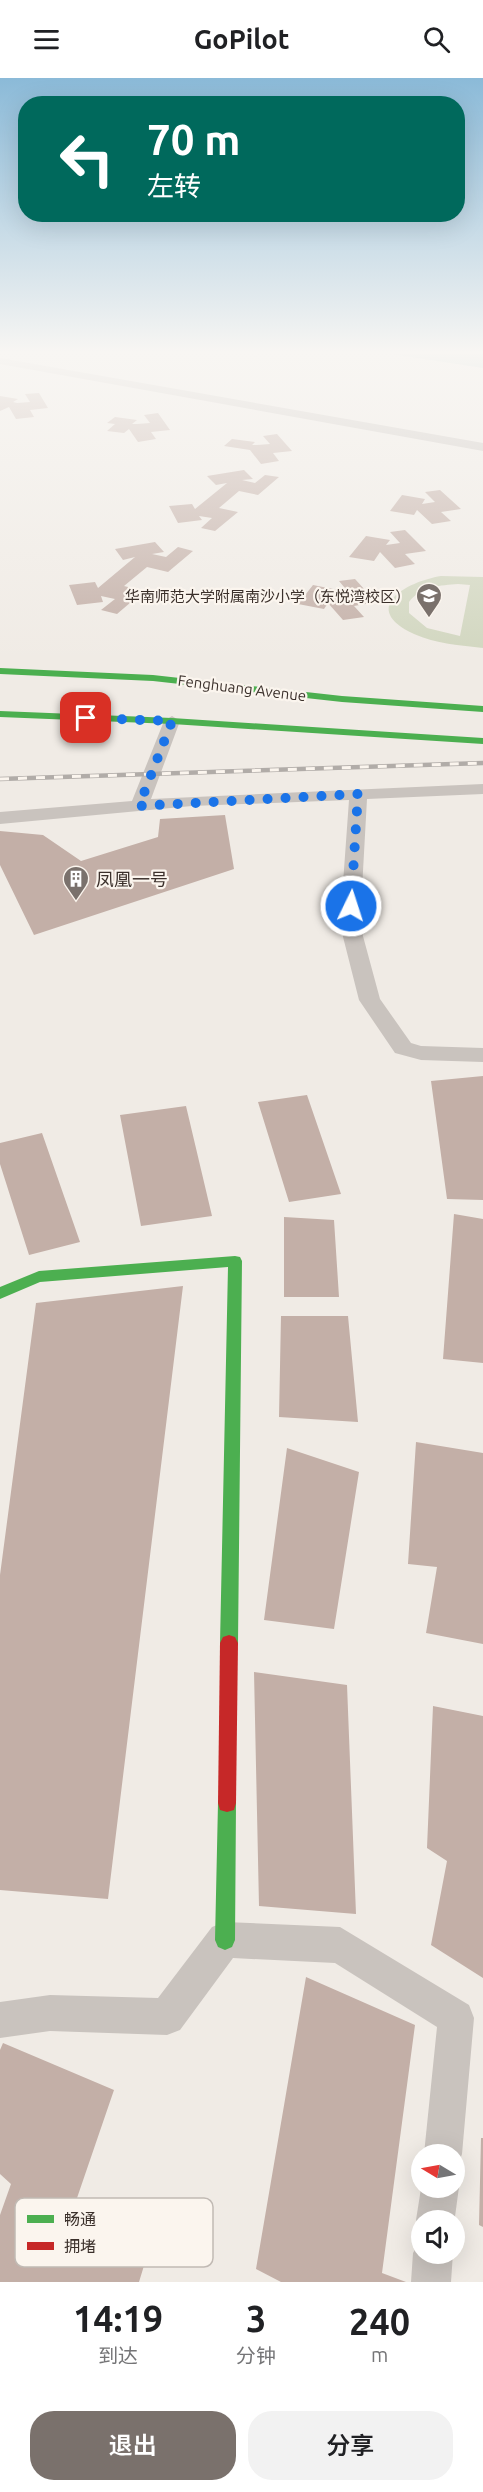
<!DOCTYPE html>
<html lang="zh">
<meta charset="utf-8">
<style>
:root{--surface:#fff;--page:#f2f2f2;--text:#202124;--muted:#757577;--accent:#7a716c}
body{margin:0;font-family:Ubuntu,"Noto Sans SC",sans-serif;background:var(--page);color:var(--text);height:100vh;display:flex;flex-direction:column;font-size:22px;white-space:nowrap}
*{box-sizing:border-box;margin:0}
p{font-size:20px;color:var(--muted)}
.icon{flex:none;width:33px;height:33px;fill:none;stroke:currentColor;stroke-width:2;stroke-linecap:round;stroke-linejoin:round}
.map{position:relative;height:2204px;overflow:hidden}
.sheet{display:flex;flex-direction:column;background:var(--surface);flex:1}
.sheet>*{flex:none}
.hud{position:absolute;left:18px;top:18px;width:447px;height:126px;border-radius:24px;box-shadow:0 6px 24px #0002;background:#00695c;color:#fff;overflow:hidden}
.needle{width:39px;rotate:280deg}
.fabs{position:absolute;left:411px;top:2066px;display:grid;gap:12px}
.fabs a{display:grid;place-items:center;width:54px;height:54px;border-radius:50%;background:var(--surface);box-shadow:0 6px 24px #0002;font-size:30px}
.pin{position:absolute;display:grid;place-items:center;width:51px;height:51px;color:#fff;margin:-26px;border-radius:12px;box-shadow:0 3px 9px #0006}
.me{position:absolute;width:66px;margin:-33px;rotate:4deg;stroke-linejoin:round;filter:drop-shadow(0 0 4px #0008)}
.turn{display:flex;align-items:center;gap:21px;height:126px;padding:0 30px;font-size:27px}
.turn .icon{width:78px;height:78px;stroke-width:2.5}
.turn b{display:block;font-size:42px;line-height:51px}
.eta{display:flex;justify-content:space-evenly;align-items:center;height:102px;text-align:center}
.eta b{font-size:36px;font-weight:600;line-height:42px}
.primary-button{display:flex;gap:12px;margin-top:auto;padding:12px 30px}
.primary-button a{flex:1;height:69px;border-radius:24px;background:var(--accent);color:#fff;font-size:24px;font-weight:600;line-height:69px;text-align:center}
.primary-button a+a{background:var(--page);color:var(--text)}
header{display:flex;justify-content:space-between;align-items:center;height:78px;padding:0 30px;background:var(--surface);font-size:27px;font-weight:600}
.map>svg:first-child{display:block}
</style>
<header><svg class="icon" aria-label="menu" viewBox="0 0 24 24"><path d="M4 6h16M4 12h16M4 18h16"/></svg>GoPilot<svg class="icon" aria-label="search" viewBox="0 0 24 24"><circle cx="10" cy="10" r="6"/><path d="M15 15l6 6"/></svg></header>
<div class="map">
<svg width="483" height="2204" viewBox="0 0 483 2204">
<rect width="100%" height="100%" fill="#f0ebe5"/>
<path fill="#d1d6bf" fill-rule="evenodd" d="M441 498 483 499V570C460 567 436 566 414 556 359 530 406 504 441 498ZM458 506 470 507 460 558 427 550 409 535V524C420 509 441 507 458 506Z"/>
<path fill="#a1c2c1" d="M391 276H483V290Z"/>
<path fill="#c3afa7" d="M39 315 48 330 30 332 34 339 16 341 9 329 0 333V318L18 321 13 324 17 325 30 324 25 316Z
M158 335 170 352 151 354 156 361 138 364 129 351 124 355 107 353 115 346 107 345 115 339 137 342 132 346H137L150 345 144 337Z
M277 356 292 373 273 375 279 383 261 386 250 372 224 368 232 361 255 364 252 367H257L270 366 263 358Z
M244 392 253 401 242 402 255 405 265 397 279 399 258 417 239 413 219 430 238 434 215 453 201 450 212 440 199 438 202 442 178 445 169 428 192 426 195 431 227 405 216 407 207 398Z
M440 412 461 431 441 434 451 443 432 446 417 432 414 437 390 433 402 417 425 421 422 426 435 424 425 414Z
M405 452 426 473 405 476 415 486 395 490 380 474 374 483 349 479 366 458 390 462 386 467 400 465 390 454Z
M155 464 164 474 152 476 166 479 178 469 193 473 168 494 147 489 124 508 144 513 117 536 101 532 115 521 101 518 103 524 77 527 69 507 95 504 98 510 135 479 123 482 115 471Z
M355 501 376 524 354 528 364 539 343 542 328 525 324 531 298 526 313 507 338 512 334 517 349 515 339 503Z
M225 737 234 791 34 857 0 787V753L43 757 81 783 158 759 160 741Z
M483 998V1122L447 1121 431 1003Z
M307 1017 341 1116 289 1124 258 1024Z
M186 1028 212 1138 141 1148 120 1037Z
M42 1055 80 1164 29 1177 0 1086V1065Z
M454 1136 483 1141V1285L443 1281Z
M284 1139 334 1142 339 1219H284Z
M183 1208 108 1821 0 1812V1497L36 1225Z
M281 1238H348L358 1344 279 1339Z
M416 1364 483 1375V1566L426 1555 437 1489 408 1486Z
M287 1370 359 1394 334 1551 264 1542Z
M254 1594 347 1607 356 1836 259 1828Z
M433 1628 483 1638V1900L431 1867 447 1783 427 1770Z
M306 1899 415 1947 382 2195 406 2204H281L256 2191Z
M3 1965 114 2012 77 2120 150 2168 139 2204H0V2137L11 2106 0 2096V1972Z
M481 2060H483V2149L479 2147Z"/>
<g fill="none" stroke-linecap="round" stroke-linejoin="round">
<path fill="#c9c3be" fill-rule="evenodd" d="M0 280 483 365V373L0 286Z
M172 638 180 643 151 721 483 706V716L367 721 360 847 380 921 411 965 421 968 483 970V984L421 982 395 975 359 922 340 847 349 722 192 728 0 746V734L132 723 164 643Z
M225 1844 340 1849 469 1927 474 1940 462 2076 457 2090 454 2091V2076H424L437 1949 335 1885 233 1880 180 1952 167 1957 50 1953 0 1960V1924L50 1917 158 1920 212 1849Z
M454 2099 459 2109 454 2146V2142H422V2155L416 2142 422 2104V2109H454Z
M422 2160V2175H453L451 2204H411L413 2175Z"/>
<path fill="#4caf50" fill-rule="evenodd" d="M0 590 153 597 342 618 483 628V634L342 624 153 603 0 596Z
M0 633 172 640 483 660V666L172 646 0 639Z
M235 1178 240 1179 242 1183 238 1565 235 1571 229 1573 223 1571 220 1565 228 1189 40 1204 0 1221V1209L39 1193Z
M227 1716 234 1718 236 1725 235 1862 232 1869 225 1872 218 1869 215 1862 218 1725 220 1718Z"/>
<path fill="#c62828" fill-rule="evenodd" d="M229 1557 235 1559 238 1565 236 1725 234 1732 227 1734 220 1732 218 1725 220 1565 223 1559Z"/>
<defs>
<path id="rail" d="M0 701 483 685"/>
</defs>
<use href="#rail" stroke="#b1aca8" stroke-width="4.5"/>
<use href="#rail" stroke="#fbf5ee" stroke-width="3" stroke-dasharray="9" stroke-linecap="butt"/>
</g>
<linearGradient id="sky" x2="0" y2="1"><stop stop-color="#8bbad8"/><stop offset="0.47" stop-color="#f8f6f3"/><stop offset="1" stop-color="#f8f6f3" stop-opacity="0"/></linearGradient>
<rect width="483" height="584" fill="url(#sky)"/>
<g fill="none" stroke-linecap="round" stroke-linejoin="round">
<path stroke="#1a73e8" stroke-width="10" stroke-dasharray="0 18" d="M86 640 172 643 139 728 358 716 351 828"/>
</g>
<defs>
<symbol id="school-pin" viewBox="-11 -11 22 30"><path d="M0 17L-7.5 6A9.5 9.5 0 1 1 7.5 6Z" fill="#7a716c" stroke="#fbf5ee"/><path d="M0-5L7-2L0 1L-7-2ZM-4 1L0 2.5L4 1V4Q0 6-4 4Z" fill="#fff"/></symbol>
<symbol id="building-pin" viewBox="-11 -11 22 30"><path d="M0 17L-7.5 6A9.5 9.5 0 1 1 7.5 6Z" fill="#7a716c" stroke="#fbf5ee"/><path d="M-4-6H4V6H1V3H-1V6H-4ZM-2.5-4.3h1.7v1.8h-1.7ZM.8-4.3h1.7v1.8H.8ZM-2.5-1h1.7V.8h-1.7ZM.8-1h1.7V.8H.8Z" fill="#fff"/></symbol>
</defs>
<g fill-rule="evenodd">
<use href="#school-pin" x="414" y="503" width="30" height="40"/>
<use href="#building-pin" x="61" y="786" width="30" height="40"/>
</g>
<g text-anchor="middle" dominant-baseline="central" stroke-width="4.5" stroke-linejoin="round" paint-order="stroke">
<g font-size="15" fill="#3b302b" stroke="#fbf5ee" text-anchor="end">
<text x="410" y="518">华南师范大学附属南沙小学（东悦湾校区）</text>
</g>
<g font-size="15" fill="#3b302b" stroke="#fbf5ee">
<text transform="translate(242 610) rotate(7)">Fenghuang Avenue</text>
</g>
<g font-size="18" fill="#3b302b" stroke="#fbf5ee" text-anchor="start">
<text x="96" y="801">凤凰一号</text>
</g>
</g>
<rect x="15" y="2120" width="198" height="69" rx="9" fill="#fbf5ee" stroke="#c1bab4" stroke-width="1.5"/>
<rect x="27" y="2137" width="27" height="8" fill="#4caf50"/>
<rect x="27" y="2164" width="27" height="8" fill="#c62828"/>
<g font-size="16" fill="#3b302b">
<text x="64" y="2147">畅通</text>
<text x="64" y="2174">拥堵</text>
</g>
</svg>
<div class="fabs">
<a><svg class="needle" viewBox="-14 -14 28 28"><path d="M0-13l5 13h-10z" fill="#e53935"/><path d="M0 13l5-13h-10z" fill="#757577"/></svg></a>
<a><svg class="icon" aria-label="sound" viewBox="0 0 24 24"><path d="M4 9h4l5-4v14l-5-4H4zM17 9q2 3 0 6"/></svg></a>
</div>
<div class="pin" style="left:86px;top:640px;background:#d93025"><svg class="icon" aria-label="arrive" viewBox="0 0 24 24"><path d="M6 21V4h12l-3 4 3 4H6"/></svg></div>
<svg class="me" style="left:351px;top:828px" viewBox="-20 -20 40 40"><circle r="17" fill="#1a73e8" stroke="#fff" stroke-width="3"/><path d="M0-11L8 9 0 5-8 9z" fill="#fff"/></svg>
<div class="hud">
<div class="turn"><svg class="icon" aria-label="left" viewBox="0 0 24 24"><path d="M17 20v-9H6M10 6l-5 5 5 5"/></svg><div><b>70 m</b>左转</div></div>
</div>
</div>
<section class="sheet">
<div class="eta">
<div><b>14:19</b><p>到达</p></div>
<div><b>3</b><p>分钟</p></div>
<div><b>240</b><p>m</p></div>
</div>
<div class="primary-button"><a>退出</a><a>分享</a></div>
</section>
